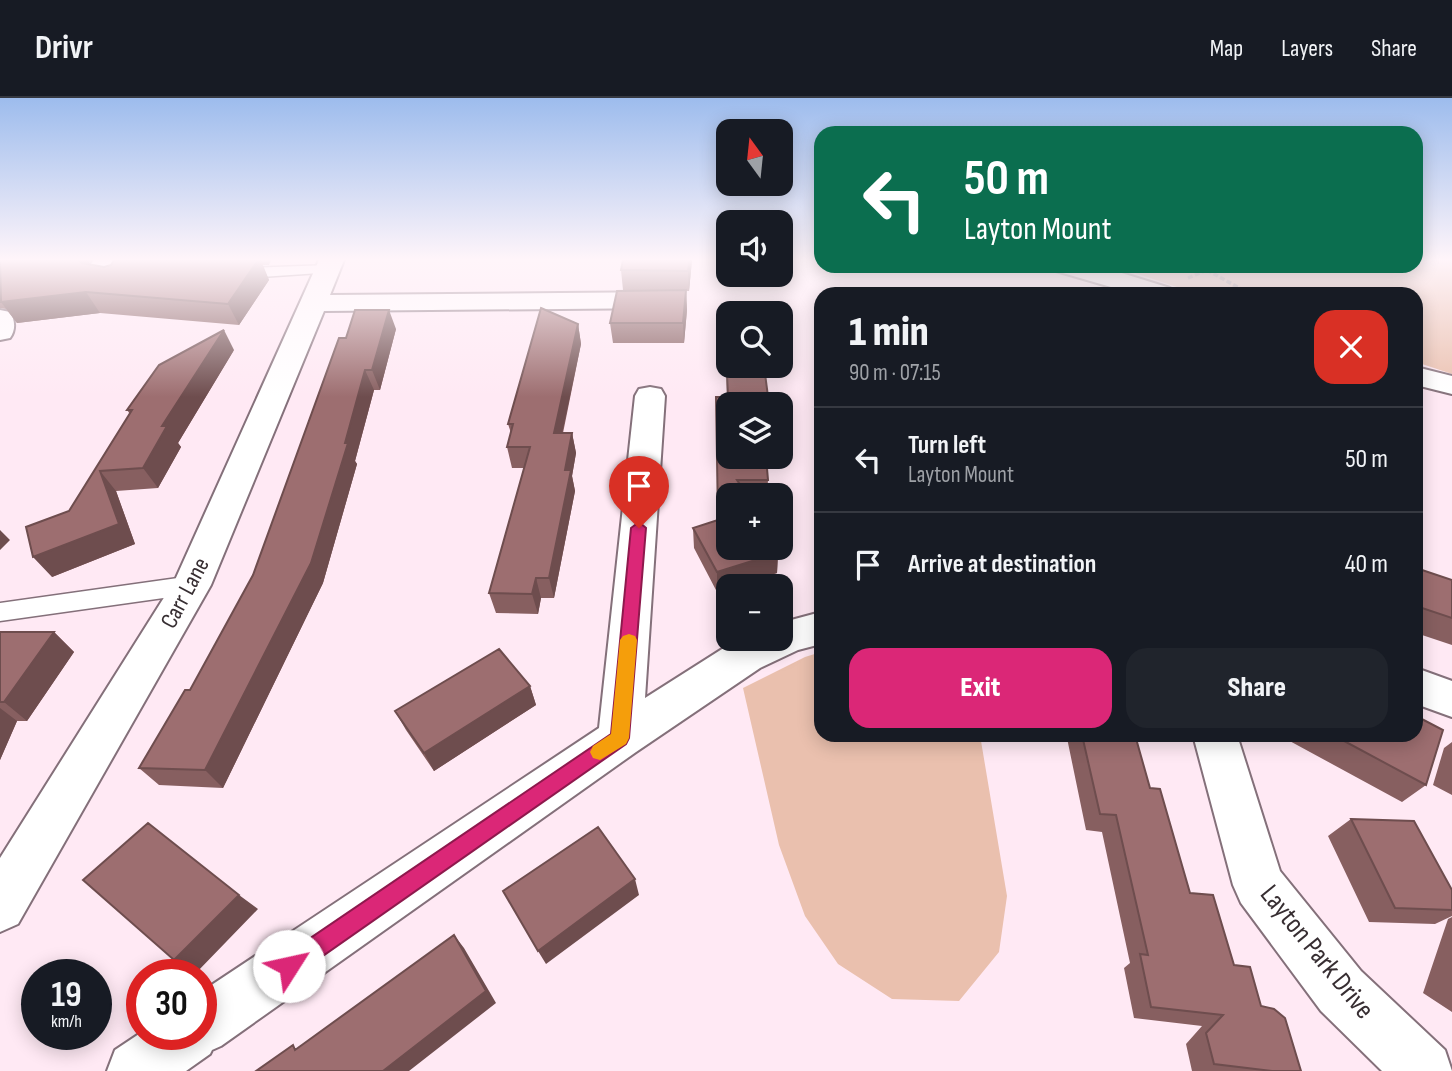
<!DOCTYPE html>
<meta charset="utf-8">
<style>
:root{--surface:#171b24;--page:#20242c;--text:#f1f3f6;--muted:#9ea1a6;--line:#363941;--accent:#db2777}
body{margin:0;font-family:"Sofia Sans Condensed",sans-serif;background:var(--page);color:var(--text);height:100vh;display:flex;flex-direction:column;font-size:26px;white-space:nowrap}
*{box-sizing:border-box;margin:0}
p{font-size:23px;color:var(--muted)}
.icon{flex:none;width:38px;height:38px;fill:none;stroke:currentColor;stroke-width:2;stroke-linecap:round;stroke-linejoin:round}
.map{position:relative;flex:1;overflow:hidden}
.sheet{position:absolute;left:814px;top:189px;width:609px;height:455px;display:flex;flex-direction:column;background:var(--surface);border-radius:21px;box-shadow:0 4px 18px #0003}
.sheet>*{flex:none}
.top-card{position:absolute;left:814px;top:28px;width:609px;height:147px;border-radius:21px;box-shadow:0 4px 18px #0003;background:#0b6e4f;color:#fff;overflow:hidden}
.needle{width:46px;rotate:345deg}
.fabs{position:absolute;left:716px;top:21px;display:grid;gap:14px}
.fabs a{display:grid;place-items:center;width:77px;height:77px;border-radius:14px;background:var(--surface);box-shadow:0 4px 18px #0003;font-size:35px}
.speed{position:absolute;left:21px;top:861px;display:flex;gap:14px;font-size:35px;font-weight:700;text-align:center}
.speed>*{display:grid;place-content:center;width:91px;height:91px;border-radius:50%;background:var(--surface);box-shadow:0 4px 18px #0003;line-height:1}
.speed small{font-size:18px;font-weight:400}
.speed .limit{border:10px solid #d22;background:#fff;color:#111}
.pin{position:absolute;display:grid;place-items:center;width:60px;height:60px;color:#fff;margin:-72px -30px;border-radius:50% 50% 50% 0;rotate:-45deg;box-shadow:0 0 7px #0007}
.pin .icon{rotate:45deg}
.me{position:absolute;width:77px;margin:-38px;rotate:55deg;stroke-linejoin:round;filter:drop-shadow(0 0 5px #0008)}
.turn{display:flex;align-items:center;gap:24px;height:147px;padding:0 35px;font-size:32px}
.turn .icon{width:91px;height:91px;stroke-width:2.5}
.turn b{display:block;font-size:49px;line-height:60px}
.round{display:grid;place-items:center;flex:none;width:74px;height:74px;border-radius:21px;background:var(--page)}
.overview{display:flex;align-items:center;justify-content:space-between;height:119px;padding:0 35px}
h1{font-size:42px;font-weight:800;line-height:52px}
.cta{display:flex;gap:14px;margin-top:auto;padding:14px 35px}
.cta a{flex:1;height:80px;border-radius:21px;background:var(--accent);color:#fff;font-size:28px;font-weight:800;line-height:80px;text-align:center}
.cta a+a{background:var(--page);color:var(--text)}
ul{padding:0;list-style:none}
li{display:flex;align-items:center;gap:21px;height:105px;padding:0 35px;border-top:2px solid var(--line)}
li div{flex:1}
li b{display:block;font-size:26px}
li em{font-style:normal}
header{display:flex;align-items:center;gap:42px;box-sizing:border-box;height:98px;padding:0 35px;background:var(--surface);border-bottom:2px solid var(--line)}
header strong{font-size:33px}
nav{display:flex;gap:38px;margin-inline-start:auto;font-size:24px}
.map>svg:first-child{display:block}
</style>
<header>
<strong>Drivr</strong>
<nav><a>Map</a><a>Layers</a><a>Share</a></nav>
</header>
<div class="map">
<svg width="1452" height="973" viewBox="0 0 1452 973">
<rect width="100%" height="100%" fill="#ffe9f4"/>
<path fill="#eac0ae" d="M1416 162H1452V276L1416 264V196H1198L1114 168H1416Z
M821 554V637H980L1007 798 999 854 959 903 892 901 838 866 805 818 779 747 743 590 805 559Z"/>
<g fill="none" stroke-linecap="round" stroke-linejoin="round">
<defs>
<path id="service" d="M329 167 334 168 336 171 334 174 247 180 239 175 247 170Z
M192 478 200 481 203 487 200 493 192 496 0 523V505Z"/>
<path id="minor" d="M94 162H121L114 171 126 181 122 186C109 190 93 185 85 173Z
M319 162H344L330 197 667 194 676 196 680 202 676 208 667 210 324 213 211 487 18 826 0 834V760L175 482Z
M0 212 10 214C15 222 16 232 10 240L0 242Z
M650 289 661 291 665 298 645 600 730 546 743 541H780V525L821 514V546L798 552 760 570 636 654 221 948 212 952 210 956 186 973H107L115 952 142 934 201 936V894L599 630 635 298 639 291Z
M1416 570 1452 583V619L1416 606Z
M1193 637H1237L1280 773 1361 873 1445 952 1452 973H1382L1321 913 1241 805 1233 787Z"/>
<path id="tertiary" d="M1052 168H1099L1170 190 1174 196H1135L1056 173Z
M1416 269 1452 278V296L1416 287Z"/>
</defs>
<use href="#service" stroke="#84707a" stroke-width="3"/>
<use href="#minor" stroke="#84707a" stroke-width="4"/>
<use href="#tertiary" stroke="#84707a" stroke-width="4"/>
<path stroke="#9b8b93" stroke-width="3.5" stroke-dasharray="5 2.5" stroke-linecap="butt" d="M1207 172 1250 196
M1188 180 1207 172 1199 168"/>
<use href="#service" fill="#fff" fill-rule="evenodd"/>
<use href="#minor" fill="#fff" fill-rule="evenodd"/>
<use href="#tertiary" fill="#fff" fill-rule="evenodd"/>
</g>
<path fill="#875f60" d="M0 162H91L88 166 104 169 111 167 113 164V162H271L269 167H262L269 182 239 227 100 215 17 225 6 211 0 210Z
M623 162H692L689 193H686L687 212 684 245H613L610 225 669 192H623L621 172Z
M578 226 581 246 563 335H572L576 355 572 378 575 393 554 500H541L538 516 496 515 489 495 525 370H512L507 349 511 335 508 326Z
M725 226 728 306 768 382 767 397H728L778 455 777 475 736 488H728V491L717 494 694 450 693 430 718 422 727 299Z
M396 231 380 292H374L355 363 357 366 323 485 223 690 159 687 139 670 190 592 253 477 346 240Z
M234 252 178 345 181 349 158 390 116 393 135 446 52 479 69 413 130 316 127 312Z
M1416 470 1452 482V547L1416 535Z
M0 534H54L74 554 27 623H17L0 662Z
M530 588 536 607 434 673 406 632 395 613Z
M1049 637H1135L1150 690 1190 795 1234 867 1261 908 1301 973H1192L1186 946 1202 928 1134 920 1124 870 1130 865 1102 734 1086 732 1067 640 1050 638Z
M1288 637H1416L1426 687 1402 704 1286 641Z
M1452 644V697L1433 687 1444 650Z
M1351 721 1452 792V818L1435 826 1369 824 1328 738Z
M1452 819V914L1423 895 1448 821Z"/>
<path fill="#6e4d4e" d="M76 162H91L83 171Z
M258 162H261L269 182 239 227 228 206Z
M690 162H692L689 193 688 173Z
M686 192 687 212 684 245 683 225Z
M86 194 100 215 17 225 1 204Z
M389 212 396 231 380 292 372 272Z
M578 226 581 246 558 355 554 335Z
M224 232 234 252 178 345 181 349 158 390 143 370 162 328Z
M365 272 374 292 355 363 357 366 323 485 223 690 205 672 345 345Z
M572 335 576 355 572 378 575 393 554 500 549 480 565 372Z
M100 373 116 393 135 446 52 479 33 459 119 426Z
M0 432 10 442 0 452Z
M778 455 777 475 736 488H728V491L717 494V474Z
M536 480 541 500 538 516 532 496Z
M54 534 74 554 27 623 4 604Z
M530 588 536 607 434 673 424 655Z
M0 610 17 623 0 662Z
M635 781 639 797 546 866 538 853Z
M239 797 258 811 196 875 174 862Z
M454 837 464 850 496 905 409 973H383Z"/>
<path fill="#9d6e70" stroke="#6e4d4e" stroke-width="2" d="M0 162H79L82 165 104 169 111 167 114 162H258L228 206 86 194 1 204Z
M623 162H690L688 173 621 172Z
M686 192 683 225H610L617 193Z
M541 210 578 226 554 335H572L565 372H571L549 480H536L532 496 489 495 530 349H507L513 326H508Z
M355 212H389L372 272H365L345 345H348L311 465 205 672 139 670 185 592H190L253 477 339 240H346Z
M728 225V268H764L769 306H728V359H766L768 382H737L747 397H728V450H775L778 455 717 474 693 430 718 422 716 299H728L725 226Z
M224 232 162 328H167L143 370 100 373 119 426 33 459 26 429 69 413 132 312H127L159 267Z
M1416 470 1452 482V520L1416 508Z
M0 534H54L4 604H0Z
M499 551 530 588 424 655 395 613Z
M1416 618 1443 632 1426 687 1333 637H1416Z
M1082 637H1135L1150 690 1160 691 1190 795 1213 797 1234 867 1250 869 1261 908 1274 911 1285 920 1301 973H1272L1214 966 1206 935 1223 917 1151 909 1140 856 1148 857 1116 717 1100 716Z
M1351 721 1414 723 1452 792V812L1395 810Z
M148 725 239 797 174 862 83 782Z
M598 729 635 781 538 853 503 793Z
M454 837 486 893 383 973H256L293 947 295 952Z"/>
<linearGradient id="sky" x2="0" y2="1"><stop stop-color="#9dbced"/><stop offset="0.54" stop-color="#fff5fa"/><stop offset="1" stop-color="#fff5fa" stop-opacity="0"/></linearGradient>
<rect width="1452" height="299" fill="url(#sky)"/>
<path fill="#db2777" stroke="#8e194d" stroke-width="2" d="M639 424 646 430 629 640 626 646 297 876 289 879 281 876 278 868 281 860 611 636 631 430Z"/>
<path fill="#f59e0b" d="M629 536 635 538 637 542 629 640 626 646 600 662 593 660 590 654 593 648 611 636 620 542 623 538Z"/>
<g text-anchor="middle" dominant-baseline="central" stroke-width="6" stroke-linejoin="round" paint-order="stroke">
<g font-size="24" fill="#372e32" stroke="#fff">
<text transform="translate(185 495) rotate(-62)">Carr Lane</text>
</g>
<g font-size="28" fill="#372e32" stroke="#fff">
<text transform="translate(1317 854) rotate(51)">Layton Park Drive</text>
</g>
</g>
</svg>
<div class="fabs">
<a><svg class="needle" viewBox="-14 -14 28 28"><path d="M0-13l5 13h-10z" fill="#e53935"/><path d="M0 13l5-13h-10z" fill="#9ea1a6"/></svg></a>
<a><svg class="icon" aria-label="sound" viewBox="0 0 24 24"><path d="M4 9h4l5-4v14l-5-4H4zM17 9q2 3 0 6"/></svg></a>
<a><svg class="icon" aria-label="search" viewBox="0 0 24 24"><circle cx="10" cy="10" r="6"/><path d="M15 15l6 6"/></svg></a>
<a><svg class="icon" aria-label="layers" viewBox="0 0 24 24"><path d="M12 4l9 5-9 5-9-5zM3 14l9 5 9-5"/></svg></a>
<a>+</a>
<a>−</a>
</div>
<div class="speed"><div>19<small>km/h</small></div><div class="limit">30</div></div>
<div class="pin" style="left:639px;top:430px;background:#d93025"><svg class="icon" aria-label="arrive" viewBox="0 0 24 24"><path d="M6 21V4h12l-3 4 3 4H6"/></svg></div>
<svg class="me" style="left:289px;top:868px" viewBox="-20 -20 40 40"><circle r="19" fill="#fff"/><path d="M0-13L10 11 0 6-10 11z" fill="#db2777"/></svg>
<div class="top-card">
<div class="turn"><svg class="icon" aria-label="left" viewBox="0 0 24 24"><path d="M17 20v-9H6M10 6l-5 5 5 5"/></svg><div><b>50 m</b>Layton Mount</div></div>
</div>
<section class="sheet">
<div class="overview"><div><h1>1 min</h1><p>90 m · 07:15</p></div><a class="round" style="background:#d93025;color:#fff"><svg class="icon" aria-label="close" viewBox="0 0 24 24"><path d="M6 6l12 12M18 6L6 18"/></svg></a></div>
<ul>
<li><svg class="icon" aria-label="left" viewBox="0 0 24 24"><path d="M17 20v-9H6M10 6l-5 5 5 5"/></svg><div><b>Turn left</b><p>Layton Mount</p></div><em>50 m</em></li>
<li><svg class="icon" aria-label="arrive" viewBox="0 0 24 24"><path d="M6 21V4h12l-3 4 3 4H6"/></svg><div><b>Arrive at destination</b></div><em>40 m</em></li>
</ul>
<div class="cta"><a>Exit</a><a>Share</a></div>
</section>
</div>
